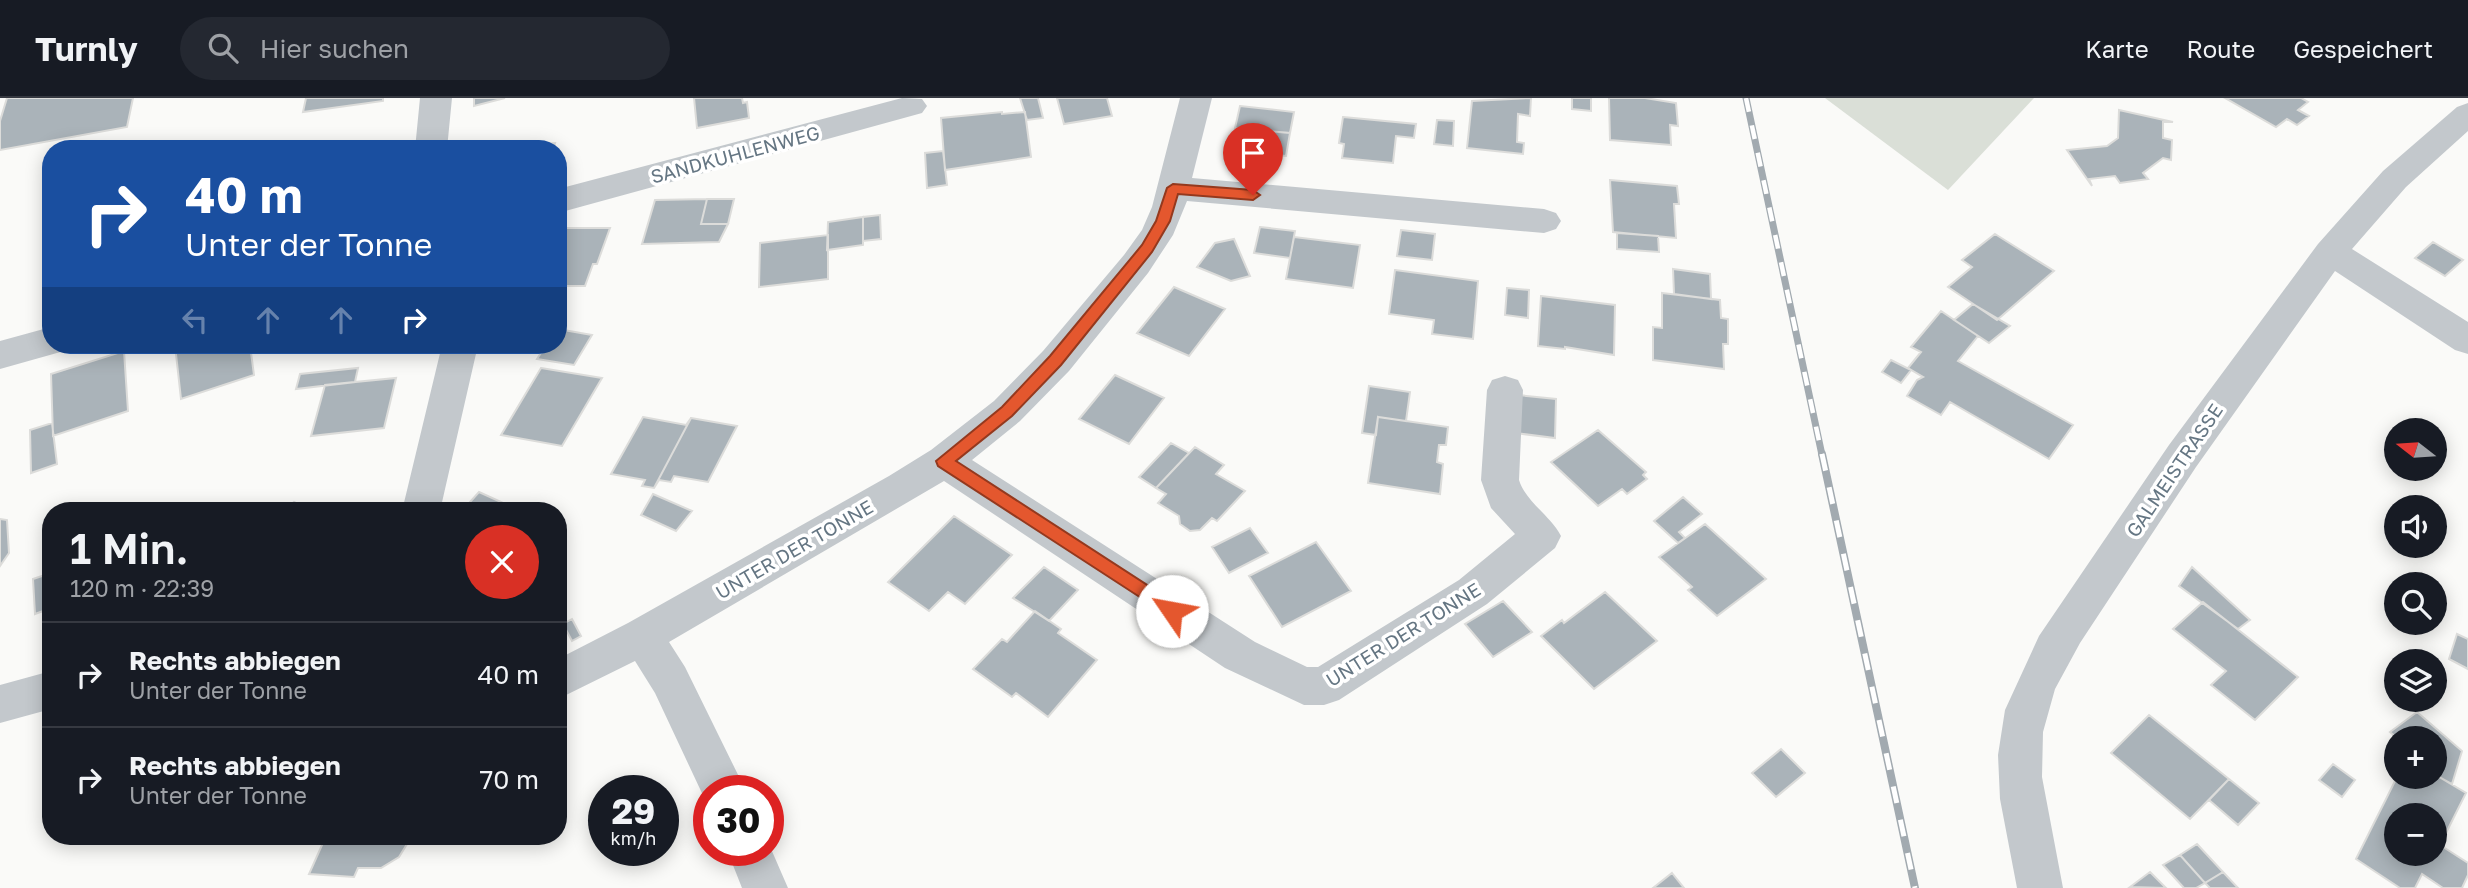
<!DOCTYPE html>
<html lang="de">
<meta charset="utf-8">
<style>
:root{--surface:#171b24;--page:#242831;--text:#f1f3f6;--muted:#9ea1a6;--line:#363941}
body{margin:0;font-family:"Golos Text",sans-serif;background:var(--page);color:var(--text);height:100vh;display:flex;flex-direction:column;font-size:26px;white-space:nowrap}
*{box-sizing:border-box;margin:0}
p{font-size:23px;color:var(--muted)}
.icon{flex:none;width:38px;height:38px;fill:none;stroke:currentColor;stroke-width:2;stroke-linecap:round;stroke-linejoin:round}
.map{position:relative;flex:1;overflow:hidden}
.drawer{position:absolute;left:42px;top:404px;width:525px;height:343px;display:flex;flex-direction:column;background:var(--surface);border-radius:28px;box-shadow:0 4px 18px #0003}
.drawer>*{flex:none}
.banner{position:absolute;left:42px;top:42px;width:525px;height:214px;border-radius:28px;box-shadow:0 4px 18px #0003;background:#1a4fa0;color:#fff;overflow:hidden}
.needle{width:46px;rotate:287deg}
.tools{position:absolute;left:2384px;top:320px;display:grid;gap:14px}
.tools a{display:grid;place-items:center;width:63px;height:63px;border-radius:50%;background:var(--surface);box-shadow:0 4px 18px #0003;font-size:35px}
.speed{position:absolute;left:588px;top:677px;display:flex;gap:14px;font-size:35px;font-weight:700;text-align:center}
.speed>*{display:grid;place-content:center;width:91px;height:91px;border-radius:50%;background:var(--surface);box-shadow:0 4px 18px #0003;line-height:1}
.speed small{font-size:18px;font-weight:400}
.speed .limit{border:10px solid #d22;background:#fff;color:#111}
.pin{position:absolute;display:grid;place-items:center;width:60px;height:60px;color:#fff;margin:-72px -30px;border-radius:50% 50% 50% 0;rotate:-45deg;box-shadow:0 0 7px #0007}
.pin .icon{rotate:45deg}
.me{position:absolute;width:77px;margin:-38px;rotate:303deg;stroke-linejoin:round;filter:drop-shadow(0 0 5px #0008)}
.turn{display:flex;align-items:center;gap:24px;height:147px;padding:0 28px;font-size:32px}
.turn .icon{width:91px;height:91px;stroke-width:2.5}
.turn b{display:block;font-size:49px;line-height:60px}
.lanes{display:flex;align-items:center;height:66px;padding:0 28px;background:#0003;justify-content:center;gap:35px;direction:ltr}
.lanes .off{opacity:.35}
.round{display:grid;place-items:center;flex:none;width:74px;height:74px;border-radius:37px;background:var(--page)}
.summary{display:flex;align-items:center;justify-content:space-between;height:119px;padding:0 28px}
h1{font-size:42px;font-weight:600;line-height:52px}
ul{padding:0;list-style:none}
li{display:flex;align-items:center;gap:21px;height:105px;padding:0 28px;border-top:2px solid var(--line)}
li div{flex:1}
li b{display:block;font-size:26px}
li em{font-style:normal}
header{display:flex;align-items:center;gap:42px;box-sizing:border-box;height:98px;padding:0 35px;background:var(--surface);border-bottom:2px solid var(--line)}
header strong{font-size:33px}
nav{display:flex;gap:38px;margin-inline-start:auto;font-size:24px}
.search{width:490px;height:63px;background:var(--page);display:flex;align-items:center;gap:18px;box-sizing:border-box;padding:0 24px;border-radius:38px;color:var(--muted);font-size:26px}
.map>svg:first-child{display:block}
</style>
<header>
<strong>Turnly</strong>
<div class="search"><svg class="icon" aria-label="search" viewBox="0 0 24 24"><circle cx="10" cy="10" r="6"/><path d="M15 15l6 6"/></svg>Hier suchen</div>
<nav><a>Karte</a><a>Route</a><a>Gespeichert</a></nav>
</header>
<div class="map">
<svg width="2468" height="790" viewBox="0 0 2468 790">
<rect width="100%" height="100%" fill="#fafaf8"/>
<path fill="#dadfd7" d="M1825 0H2034L1948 92Z"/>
<path fill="#aab3b9" stroke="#dcdcda" stroke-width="2" fill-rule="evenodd" d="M7 0H133L127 29 0 52V23Z
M306 0H383V3L303 14Z
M474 0H505L474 8Z
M694 0H742L743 5 747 4 749 20 697 30Z
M1020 0H1038L1043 20 1027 22Z
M1057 0H1107L1112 18 1064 26Z
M1531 0 1530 18 1518 16 1517 44 1524 45 1523 56 1467 50 1472 3Z
M1572 0H1591V13L1572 11Z
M1609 0H1645L1676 5 1678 28 1670 27 1671 47 1610 42Z
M2225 0H2301L2308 4 2298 12 2309 18 2297 27 2287 21 2276 29Z
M1240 8 1294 14 1290 35 1235 30Z
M2119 12 2173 24H2163V40L2172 42 2171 62 2163 60 2143 75 2148 81 2120 85 2115 78 2089 81 2092 88 2067 52 2107 48 2118 40Z
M1002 14V16L1025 14 1031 59 945 72 941 20Z
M1343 19 1416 26 1414 40 1396 38 1393 65 1342 60 1344 46 1339 45Z
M1437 22 1454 23 1453 48 1434 46Z
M1235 30 1290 35 1286 58 1231 52Z
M506 43 504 49 555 45 553 51H472L474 45Z
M943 53 947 87 927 90 925 55Z
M1242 53 1275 57 1273 69 1239 66Z
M1610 82 1677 88 1679 106H1674L1676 140 1613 134Z
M707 101H734L728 126H701Z
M707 101 701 126H728L719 144 642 146 655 102Z
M880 117 881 141 863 143V119Z
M863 119V147L827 152 828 124Z
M1260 129 1295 133 1290 160 1254 155Z
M558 130H610L597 166H593L585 188H558Z
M1401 132 1435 136 1432 162 1397 158Z
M1617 135 1658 138 1659 154 1617 151Z
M1995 136 2054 173 1997 222 1948 189 1972 169 1962 162Z
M828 137V181L759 189 760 145Z
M1294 139 1360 147 1353 190 1286 181Z
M1234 141 1250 178 1231 183 1197 169 1215 145Z
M2433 144 2463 162 2445 178 2415 160Z
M1673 171 1710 176 1711 201 1674 196Z
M1395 172 1478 183 1473 241 1432 236 1434 222 1389 216Z
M1174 189 1225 211 1189 258 1137 235Z
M1507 190 1529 192 1528 220 1505 217Z
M1662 195 1720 202 1721 220 1728 221V246H1723L1724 271 1653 262V229L1662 230Z
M1541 198 1615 207 1614 257 1565 249V251L1538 248Z
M1973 206 2010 228 1989 245 1954 222Z
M1941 213 1978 238 1958 263 2073 327 2049 361 1950 304 1941 317 1907 298 1917 282 1923 279 1908 270 1921 254 1911 249Z
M558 231 592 237 574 267 537 261 546 247H558Z
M175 247H250L254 277 181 301Z
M124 253 128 313 53 338 51 276Z
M1891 262 1911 272 1901 285 1882 274Z
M358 270 355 284 296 291 300 276Z
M541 270 602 280 562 348 501 337Z
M1115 277 1164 300 1129 346 1079 321Z
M396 280 384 330 311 338 325 287Z
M1369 288 1410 294 1406 323 1378 319 1376 337 1362 335Z
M1518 297 1556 301 1555 340 1515 335Z
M643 319 686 327 691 320 654 390 642 388 645 382 611 376Z
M1378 319 1448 329 1446 347H1439L1437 364 1443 366 1440 396 1368 385Z
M691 320 737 328 708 384 674 378 671 384 659 382 654 390Z
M52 325 57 366 31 375 30 332Z
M1598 332 1646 374 1643 377 1647 381 1627 396 1622 391 1598 408 1551 364Z
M1171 345 1189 355 1156 390 1139 379Z
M1195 349 1224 367 1216 376 1245 393 1217 423 1212 420 1200 432 1190 433 1180 426 1179 418 1158 405 1166 396 1156 390Z
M479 394 514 410 511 413H462Z
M653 396 692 413 676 433 641 417Z
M1683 399 1702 416 1679 434 1685 440 1678 445 1654 423Z
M294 404 311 413H284Z
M954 418 1012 457 965 506 948 494 929 513 888 484Z
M0 421 7 422 9 455 0 468Z
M1705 426 1766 481 1717 518 1688 492 1692 489 1659 459Z
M1250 430 1268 455 1229 475 1212 449Z
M1316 444 1351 493 1282 529 1249 478Z
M1044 469 1078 492 1049 523 1013 500Z
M2192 469 2250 522 2238 531 2179 488Z
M51 475V510L35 516 33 481Z
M1605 494 1657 543 1594 591 1541 538 1562 522 1564 525Z
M1503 503 1532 534 1493 559 1465 526Z
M2203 504 2298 579 2255 622 2211 587 2226 573 2173 531Z
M1035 513 1061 531 1058 535 1097 562 1048 619 1016 595 1012 599 973 571 1002 541 1007 544Z
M572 521 581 538 572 543 563 526Z
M2457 536 2468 541V571L2449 561Z
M2417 614 2462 653 2452 686 2434 676V640H2397L2390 634Z
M2149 617 2229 681 2190 721 2111 655Z
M1781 651 1805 675 1776 699 1752 675Z
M2333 666 2355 682 2342 699 2319 682Z
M2434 676 2466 695 2440 747 2468 765V777L2462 790H2443L2422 776 2415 790H2400L2356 761 2397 679H2434ZM2396 718H2434V756H2396Z
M2229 681 2259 705 2238 727 2209 702Z
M326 738H412L399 759 381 770H358L354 779 309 776Z
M2197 746 2223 774 2205 785 2180 757Z
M2180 757 2205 785 2196 790H2184L2163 767Z
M2150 774 2166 790 2130 789Z
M2223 774 2238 790H2210L2205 785Z
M1672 775 1684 790H1653Z"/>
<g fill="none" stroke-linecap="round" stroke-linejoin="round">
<path fill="#c3c8cc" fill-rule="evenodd" d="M420 0H452L447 51H415Z
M902 0 922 1 927 8 922 15 558 115V91Z
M1180 0H1212L1192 80 1544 111 1556 115 1561 123 1556 131 1544 135 1187 103 1173 137 1148 175 1069 273 1020 323 972 362 1255 544 1307 569H1318L1459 482 1515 436 1491 410 1481 382 1487 292 1492 282 1505 278 1518 282 1523 292 1519 382C1526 404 1550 417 1561 438L1555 450 1487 506 1339 602 1324 607H1304L1225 570 944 383 669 544 685 569 746 693H709L708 708 655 595 635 563 558 601V561L628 525 889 378 931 352 994 303 1043 253 1124 157 1142 132 1152 109Z
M2468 5V33L2406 89 2352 151 2468 224V256L2455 252 2335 173 2196 369 2080 545 2055 591 2043 634 2042 679 2063 790H2017L2000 701 1998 657 2005 612 2039 538 2169 347 2318 146 2383 73 2457 9Z
M51 229V247H67L64 253 0 271V243Z
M442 247H478L440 413H402Z
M51 573V611L0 625V587Z
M768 744 788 790H742L727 752H768Z"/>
<defs>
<path id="rail-far1" d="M1746 0 1822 357"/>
<path id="rail" d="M1822 356 1915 790"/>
</defs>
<use href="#rail-far1" stroke="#a2aab0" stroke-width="7"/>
<use href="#rail" stroke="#a2aab0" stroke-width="8"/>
<use href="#rail-far1" stroke="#fff" stroke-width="4.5" stroke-dasharray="14" stroke-linecap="butt"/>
<use href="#rail" stroke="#fff" stroke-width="5" stroke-dasharray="17" stroke-linecap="butt"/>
</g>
<path fill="#e4572e" stroke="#94391e" stroke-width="2" d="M1173 86 1253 92 1260 97 1253 102 1178 96 1170 123 1152 154 1061 267 1012 318 956 363 1178 507 1180 513 1178 518 1172 520 938 368 936 363 1002 309 1050 258 1142 147 1156 123 1167 90Z"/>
<g text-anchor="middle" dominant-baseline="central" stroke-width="7" stroke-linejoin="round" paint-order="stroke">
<g font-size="19" fill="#657683" stroke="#fff">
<text transform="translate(735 56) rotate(-15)">SANDKUHLENWEG</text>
<text transform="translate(2174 372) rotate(-56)">GALMEISTRASSE</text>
<text transform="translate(794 451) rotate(-30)">UNTER DER TONNE</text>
<text transform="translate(1403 536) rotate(-32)">UNTER DER TONNE</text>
</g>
</g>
</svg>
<div class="tools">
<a><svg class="needle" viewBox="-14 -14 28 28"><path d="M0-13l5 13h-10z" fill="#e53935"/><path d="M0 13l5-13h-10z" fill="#9ea1a6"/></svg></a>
<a><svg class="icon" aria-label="sound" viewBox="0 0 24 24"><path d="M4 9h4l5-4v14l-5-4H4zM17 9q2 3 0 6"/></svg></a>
<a><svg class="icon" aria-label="search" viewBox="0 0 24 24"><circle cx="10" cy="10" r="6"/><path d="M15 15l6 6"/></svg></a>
<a><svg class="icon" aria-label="layers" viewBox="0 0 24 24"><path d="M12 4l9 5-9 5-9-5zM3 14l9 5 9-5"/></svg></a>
<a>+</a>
<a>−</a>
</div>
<div class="speed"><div>29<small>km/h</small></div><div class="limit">30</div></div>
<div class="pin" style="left:1253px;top:97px;background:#d93025"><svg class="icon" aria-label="arrive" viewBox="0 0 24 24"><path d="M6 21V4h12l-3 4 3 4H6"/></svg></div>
<svg class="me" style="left:1172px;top:513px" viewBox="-20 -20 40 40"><circle r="19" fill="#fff"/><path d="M0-13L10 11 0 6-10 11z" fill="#e4572e"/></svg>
<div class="banner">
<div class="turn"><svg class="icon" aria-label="right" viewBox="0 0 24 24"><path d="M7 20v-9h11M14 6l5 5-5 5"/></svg><div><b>40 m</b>Unter der Tonne</div></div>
<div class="lanes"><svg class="icon off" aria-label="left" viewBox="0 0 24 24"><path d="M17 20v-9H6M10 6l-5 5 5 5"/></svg><svg class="icon off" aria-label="ahead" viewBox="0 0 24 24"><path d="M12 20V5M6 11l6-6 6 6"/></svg><svg class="icon off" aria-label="ahead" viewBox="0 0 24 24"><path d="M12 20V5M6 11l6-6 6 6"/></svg><svg class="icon" aria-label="right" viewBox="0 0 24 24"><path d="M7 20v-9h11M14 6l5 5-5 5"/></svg></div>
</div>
<section class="drawer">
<div class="summary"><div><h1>1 Min.</h1><p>120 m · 22:39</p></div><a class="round" style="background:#d93025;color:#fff"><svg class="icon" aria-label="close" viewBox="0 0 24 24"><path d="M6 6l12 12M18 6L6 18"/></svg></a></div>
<ul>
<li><svg class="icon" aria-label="right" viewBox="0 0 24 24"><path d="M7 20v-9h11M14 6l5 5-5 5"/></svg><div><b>Rechts abbiegen</b><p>Unter der Tonne</p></div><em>40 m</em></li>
<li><svg class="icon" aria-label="right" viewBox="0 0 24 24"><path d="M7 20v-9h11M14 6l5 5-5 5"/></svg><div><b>Rechts abbiegen</b><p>Unter der Tonne</p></div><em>70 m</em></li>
</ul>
</section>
</div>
